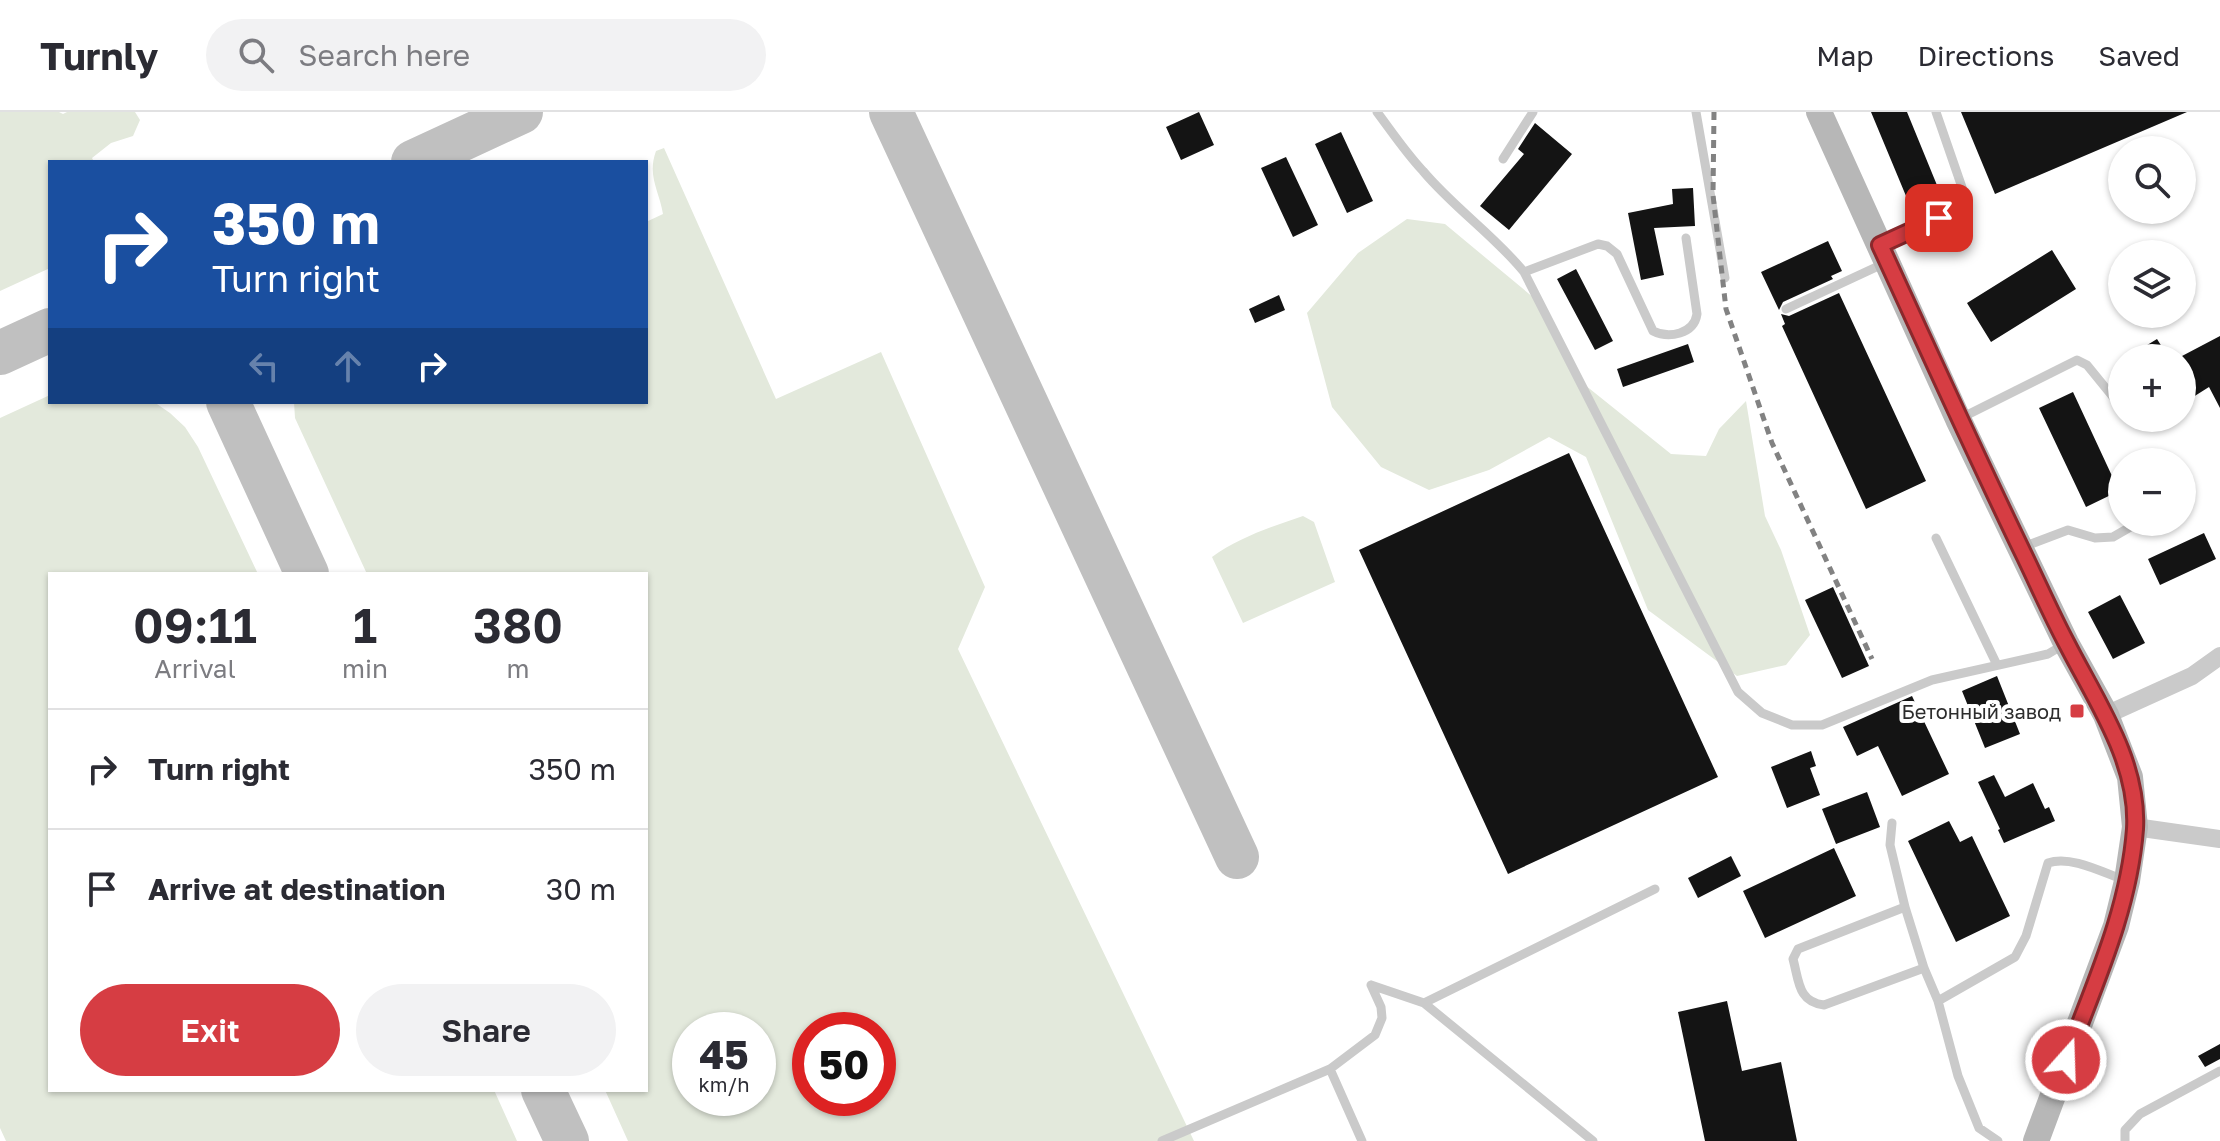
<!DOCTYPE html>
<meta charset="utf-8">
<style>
:root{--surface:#fff;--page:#f2f2f3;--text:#2b2b33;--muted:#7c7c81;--line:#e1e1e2;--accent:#d63d43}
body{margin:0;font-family:"Golos Text",sans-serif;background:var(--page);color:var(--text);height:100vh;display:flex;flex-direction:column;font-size:30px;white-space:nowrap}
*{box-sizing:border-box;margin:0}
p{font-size:26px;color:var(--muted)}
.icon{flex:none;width:44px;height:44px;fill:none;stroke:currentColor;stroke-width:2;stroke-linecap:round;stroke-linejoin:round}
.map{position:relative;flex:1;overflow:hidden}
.side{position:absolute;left:48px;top:460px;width:600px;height:520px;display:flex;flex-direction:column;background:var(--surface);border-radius:0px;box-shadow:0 2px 6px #0004}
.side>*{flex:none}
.hud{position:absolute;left:48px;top:48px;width:600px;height:244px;border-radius:0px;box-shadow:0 2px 6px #0004;background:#1a4fa0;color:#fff;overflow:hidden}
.buttons{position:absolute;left:2108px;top:24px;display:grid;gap:16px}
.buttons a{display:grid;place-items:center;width:88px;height:88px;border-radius:50%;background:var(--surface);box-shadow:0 2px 6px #0004;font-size:40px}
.speed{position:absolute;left:672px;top:900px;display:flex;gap:16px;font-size:40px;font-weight:700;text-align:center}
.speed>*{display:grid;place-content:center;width:104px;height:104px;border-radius:50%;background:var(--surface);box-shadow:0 2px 6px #0004;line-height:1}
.speed small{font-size:20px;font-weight:400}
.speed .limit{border:12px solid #d22;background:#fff;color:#111}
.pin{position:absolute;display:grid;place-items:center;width:68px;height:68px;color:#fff;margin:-34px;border-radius:16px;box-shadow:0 4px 12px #0006}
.me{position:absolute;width:88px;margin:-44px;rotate:20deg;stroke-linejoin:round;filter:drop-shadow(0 0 6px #0008)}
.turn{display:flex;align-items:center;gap:28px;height:168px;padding:0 32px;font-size:36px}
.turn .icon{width:104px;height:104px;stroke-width:2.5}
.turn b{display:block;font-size:56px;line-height:68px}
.lanes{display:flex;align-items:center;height:76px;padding:0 32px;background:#0003;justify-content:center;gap:40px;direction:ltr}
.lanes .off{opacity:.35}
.eta{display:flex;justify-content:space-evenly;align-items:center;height:136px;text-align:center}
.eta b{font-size:48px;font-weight:600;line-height:56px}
.cta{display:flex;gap:16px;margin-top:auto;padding:16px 32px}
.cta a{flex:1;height:92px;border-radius:48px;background:var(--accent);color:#fff;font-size:32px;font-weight:600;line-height:92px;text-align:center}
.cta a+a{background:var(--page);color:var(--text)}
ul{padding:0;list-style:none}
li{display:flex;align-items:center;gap:24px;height:120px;padding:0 32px;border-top:2px solid var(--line)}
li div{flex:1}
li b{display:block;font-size:30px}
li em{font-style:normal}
header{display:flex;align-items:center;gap:48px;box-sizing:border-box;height:112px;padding:0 40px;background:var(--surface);border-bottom:2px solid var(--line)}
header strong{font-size:38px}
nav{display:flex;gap:44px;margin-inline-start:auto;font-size:28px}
.search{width:560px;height:72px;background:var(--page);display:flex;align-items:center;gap:20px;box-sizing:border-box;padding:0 28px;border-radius:44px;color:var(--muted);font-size:30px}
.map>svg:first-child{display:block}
</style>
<header>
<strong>Turnly</strong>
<div class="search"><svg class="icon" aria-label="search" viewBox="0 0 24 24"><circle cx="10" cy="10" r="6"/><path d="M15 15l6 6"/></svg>Search here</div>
<nav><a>Map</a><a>Directions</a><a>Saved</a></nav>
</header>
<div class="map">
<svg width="2220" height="1029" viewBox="0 0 2220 1029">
<rect width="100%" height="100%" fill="#fff"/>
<path fill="#e3e9dc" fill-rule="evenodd" d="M0 0H59L63 2 67 0H135L140 8 133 24 111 31 92 46 94 50H50V156L0 179Z
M664 36 776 287 881 240 985 475 958 537 1194 1029H628L605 978H646V462H367L295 306 294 290H646V110L663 102C659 78 647 64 656 39ZM690 918H758V986H690ZM810 918H878V986H810Z
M1407 107 1445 112 1534 186 1585 273 1671 342 1706 344 1719 317 1746 289 1765 404 1781 438 1810 523 1786 553 1737 564 1648 498 1586 345 1549 325 1489 358 1429 378 1381 355 1332 295 1307 201 1358 141Z
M50 283V290H154L170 301 185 315 198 335 258 462H50V978H494L517 1029H6L0 1016V306Z
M1303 404 1314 410 1335 470 1243 511 1212 445C1240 425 1271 415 1303 404Z"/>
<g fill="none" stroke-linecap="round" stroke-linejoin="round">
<path stroke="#c0c0c0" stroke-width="44" d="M891 0 1237 745
M413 50 521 0
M0 241 50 218
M228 290 307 462
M543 978 567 1029"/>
</g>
<path fill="#141414" d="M1199 0 1214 33 1181 48 1166 15Z
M1871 0H1907L1941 83 1911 96Z
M1961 0H2187L1995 82Z
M1535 11 1572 42 1509 118 1480 94 1524 42 1518 37Z
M1341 20 1373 89 1347 101 1315 32Z
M1286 45 1318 113 1293 125 1261 56Z
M1693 76 1695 114 1654 116 1664 163 1641 168 1628 101 1673 92 1672 77Z
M1828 129 1842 159 1831 164 1833 167 1783 190 1779 198 1761 160Z
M2052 138 2076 177 1991 230 1967 191Z
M1576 157 1613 229 1595 238 1557 167Z
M1839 181 1926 369 1866 397 1782 214 1785 212 1781 202 1789 204Z
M1279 183 1285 198 1255 211 1249 197Z
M2220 224V296L2209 275 2182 292V244Z
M2157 227 2169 246H2126Z
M1688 232 1694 250 1623 275 1617 257Z
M2073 280 2119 379 2086 395 2039 296Z
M1569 341 1718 665 1508 762 1359 438Z
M2204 421 2216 447 2160 473 2148 447Z
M1833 475 1869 554 1842 566 1805 488Z
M2120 483 2145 531 2113 547 2088 500Z
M1997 564 2020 622 1985 636 1962 579Z
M1912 584 1949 662 1902 684 1878 634 1857 644 1843 615Z
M1811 639 1816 654 1810 656 1820 683 1787 696 1771 655Z
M1994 663 2005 685 2033 671 2045 697 2049 695 2055 709 2004 731 1998 718 2000 717 1978 670Z
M1867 680 1880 715 1836 732 1822 697Z
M1949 709 1960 730 1972 724 2010 804 1956 830 1908 729Z
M1834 736 1856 784 1765 826 1743 779Z
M1731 744 1741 764 1698 786 1688 766Z
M1727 889 1742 959 1781 950 1797 1029H1705L1678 900Z
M2220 932V947L2205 955 2198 944Z"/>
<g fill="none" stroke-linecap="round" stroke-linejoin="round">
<path stroke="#cacaca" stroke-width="9" d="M1377 0C1392 20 1406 41 1423 59 1454 96 1494 123 1524 160L1738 580 1762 601 1792 613H1822L1932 568 2048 542 2063 533
M1696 0 1725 166
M1503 47 1533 0
M1883 131 1960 97 1965 84 1936 0
M1524 160 1598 132 1607 134 1617 142 1653 219C1669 227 1694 222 1697 202L1686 126
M1786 197 1885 151
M1961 306 2077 248 2087 253 2122 296
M2130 306 2132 309
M2182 385 2184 384
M1936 426 1997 553
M2023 435 2068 418 2095 426 2113 425 2139 410
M1892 711 1890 733 1905 795 1924 856 1938 889 1958 964 1979 1016 1998 1029
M1905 795 1798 837 1793 847C1799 869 1798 890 1824 893L1924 856
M1371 873 1424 891 1593 1029
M1938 889 2015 845 2026 824 2048 751C2070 743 2102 760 2124 768
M1424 891 1655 777
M1330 957 1362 1029
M1162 1029 1330 957 1375 923 1382 906 1381 895 1371 873
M2125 1029V1018L2140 1002 2220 959"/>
<path stroke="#cacaca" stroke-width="18" d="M2106 603 2192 564 2220 544
M2135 715 2220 727"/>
<path stroke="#b7b7b7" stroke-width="26" d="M1819 0 1958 307 2066 531 2106 603 2130 665 2135 715 2127 769 2116 814 2036 1029"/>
<path stroke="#828282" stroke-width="5" stroke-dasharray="8 6" stroke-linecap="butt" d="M1714 0 1713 83 1726 197 1772 331 1872 547"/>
</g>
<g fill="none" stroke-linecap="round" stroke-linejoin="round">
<defs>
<path id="route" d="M1939 106 1880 133C1928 237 1975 342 2025 445 2039 474 2052 504 2067 532 2096 589 2139 650 2135 717 2129 798 2094 873 2066 948"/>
</defs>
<use href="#route" stroke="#8b282c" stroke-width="20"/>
<use href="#route" stroke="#d63d43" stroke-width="14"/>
</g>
<rect fill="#d63d43" stroke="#fff" stroke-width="3" x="2069" y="591" width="16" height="16" rx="4"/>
<g text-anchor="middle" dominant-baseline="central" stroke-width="8" stroke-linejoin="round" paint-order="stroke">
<g font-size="20" fill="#2d2d2d" stroke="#fff" text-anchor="end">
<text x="2061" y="599">Бетонный завод</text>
</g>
</g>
</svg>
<div class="buttons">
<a><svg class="icon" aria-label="search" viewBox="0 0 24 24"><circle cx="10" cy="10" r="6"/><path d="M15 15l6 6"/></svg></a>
<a><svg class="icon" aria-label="layers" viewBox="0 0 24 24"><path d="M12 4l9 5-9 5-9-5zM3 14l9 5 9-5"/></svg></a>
<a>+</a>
<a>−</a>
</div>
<div class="speed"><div>45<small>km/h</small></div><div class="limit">50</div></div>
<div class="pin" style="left:1939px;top:106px;background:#d93025"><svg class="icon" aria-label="arrive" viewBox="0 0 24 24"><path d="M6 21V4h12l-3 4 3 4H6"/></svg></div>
<svg class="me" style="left:2066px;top:948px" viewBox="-20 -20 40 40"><circle r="17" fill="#d63d43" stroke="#fff" stroke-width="3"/><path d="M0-11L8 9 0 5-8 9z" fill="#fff"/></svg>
<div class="hud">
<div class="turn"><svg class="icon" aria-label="right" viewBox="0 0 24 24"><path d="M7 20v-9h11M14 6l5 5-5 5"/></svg><div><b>350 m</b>Turn right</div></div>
<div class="lanes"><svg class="icon off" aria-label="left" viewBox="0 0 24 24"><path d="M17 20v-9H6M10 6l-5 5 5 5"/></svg><svg class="icon off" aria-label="ahead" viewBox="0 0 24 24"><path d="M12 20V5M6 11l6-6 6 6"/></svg><svg class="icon" aria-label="right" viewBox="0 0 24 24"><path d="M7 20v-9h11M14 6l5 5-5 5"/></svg></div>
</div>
<section class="side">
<div class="eta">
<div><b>09:11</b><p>Arrival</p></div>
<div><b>1</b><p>min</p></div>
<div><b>380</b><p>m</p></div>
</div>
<ul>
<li><svg class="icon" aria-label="right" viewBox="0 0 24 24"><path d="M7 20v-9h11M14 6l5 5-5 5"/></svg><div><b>Turn right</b></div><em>350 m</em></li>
<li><svg class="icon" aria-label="arrive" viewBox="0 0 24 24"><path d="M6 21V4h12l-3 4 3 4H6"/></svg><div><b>Arrive at destination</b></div><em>30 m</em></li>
</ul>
<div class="cta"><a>Exit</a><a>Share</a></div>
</section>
</div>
